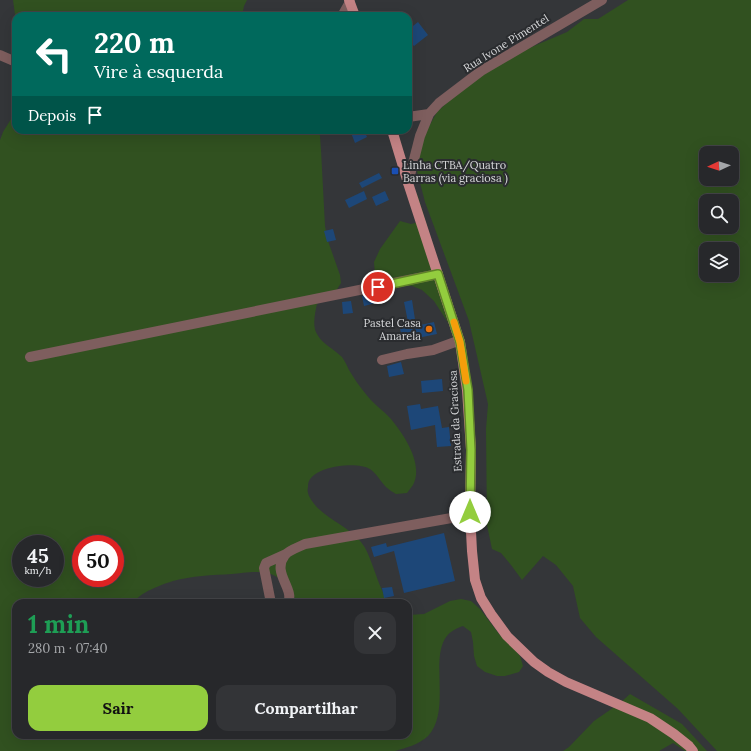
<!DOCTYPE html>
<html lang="pt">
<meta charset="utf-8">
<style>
:root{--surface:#27282b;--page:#333437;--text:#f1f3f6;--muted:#a4a6a9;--line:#434447;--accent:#93cd3e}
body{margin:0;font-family:Lora,serif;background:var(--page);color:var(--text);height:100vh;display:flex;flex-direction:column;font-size:15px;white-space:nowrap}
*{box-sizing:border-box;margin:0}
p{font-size:13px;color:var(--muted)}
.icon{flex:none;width:22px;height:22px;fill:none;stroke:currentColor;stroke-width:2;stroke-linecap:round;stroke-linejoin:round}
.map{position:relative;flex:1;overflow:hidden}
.panel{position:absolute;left:12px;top:599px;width:400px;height:140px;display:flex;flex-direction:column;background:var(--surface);border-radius:12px;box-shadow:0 4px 16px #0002,0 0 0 1px var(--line)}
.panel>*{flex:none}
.top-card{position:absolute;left:12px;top:12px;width:400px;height:122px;border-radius:12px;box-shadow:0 4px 16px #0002,0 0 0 1px var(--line);background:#00695c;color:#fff;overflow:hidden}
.needle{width:26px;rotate:266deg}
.buttons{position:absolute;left:699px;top:146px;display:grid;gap:8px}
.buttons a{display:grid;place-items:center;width:40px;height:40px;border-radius:8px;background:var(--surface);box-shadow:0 4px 16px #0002,0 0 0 1px var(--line);font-size:20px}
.speed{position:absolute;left:12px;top:535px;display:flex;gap:8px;font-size:20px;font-weight:700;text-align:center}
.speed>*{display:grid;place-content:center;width:52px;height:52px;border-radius:50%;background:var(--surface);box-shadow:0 4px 16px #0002,0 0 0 1px var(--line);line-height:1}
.speed small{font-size:10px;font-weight:400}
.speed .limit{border:6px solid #d22;background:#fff;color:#111}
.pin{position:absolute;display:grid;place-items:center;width:34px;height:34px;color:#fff;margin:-17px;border:2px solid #fff;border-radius:50%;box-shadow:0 1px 4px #0007}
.me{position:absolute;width:44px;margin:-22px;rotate:0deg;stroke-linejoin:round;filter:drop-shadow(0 0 3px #0008)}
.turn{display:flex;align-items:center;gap:14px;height:84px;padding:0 16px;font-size:18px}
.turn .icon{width:52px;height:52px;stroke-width:2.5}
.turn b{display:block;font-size:28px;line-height:34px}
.then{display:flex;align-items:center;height:38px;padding:0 16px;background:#0003;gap:8px;font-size:15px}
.round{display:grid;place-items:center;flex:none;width:42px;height:42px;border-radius:12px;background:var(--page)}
.head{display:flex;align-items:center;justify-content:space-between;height:68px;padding:0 16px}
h1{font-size:24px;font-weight:800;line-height:30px;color:#1e9e55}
.action{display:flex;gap:8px;margin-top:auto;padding:8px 16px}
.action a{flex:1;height:46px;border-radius:12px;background:var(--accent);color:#111;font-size:16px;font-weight:800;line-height:46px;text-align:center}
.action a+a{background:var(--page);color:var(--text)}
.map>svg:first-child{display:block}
</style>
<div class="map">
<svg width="751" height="751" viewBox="0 0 751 751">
<rect width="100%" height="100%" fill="#343639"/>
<path fill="#315120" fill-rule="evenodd" d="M13 0H247L244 6 242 16H16V22Z
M628 0H751V751H717L678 709 596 637 580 618 573 586 556 565 543 556 522 580 511 565 501 553 492 549 487 525 486 429 488 404 469 321 425 202 416 167 422 139 437 112 466 85 503 59 567 32 584 19H598ZM706 153H732V179H706ZM706 201H732V227H706ZM706 249H732V275H706Z
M16 111V130H318L320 136 321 150 325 226 328 241 340 275 341 283 336 291 317 304C315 313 312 326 317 334 322 344 334 349 342 357 345 361 347 366 349 370 354 378 359 386 365 393 372 403 383 410 391 419 404 435 424 464 413 485 411 488 409 490 407 493L396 494C393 492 389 490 386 487 381 482 377 474 370 469 357 461 316 466 309 481 308 483 308 485 308 487 307 491 308 493 309 496 320 518 347 524 361 542 366 548 369 556 372 564 377 577 381 591 389 603H297C292 591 284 579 271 574 262 570 242 573 232 574 212 575 192 576 173 581 163 584 138 593 134 603H16V735H408V615L424 614 450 601 461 599 471 601 480 609 499 634 514 649 520 656 523 666 519 672 505 676H497L485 672 477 666 474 656 473 642 471 632 463 626C460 627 457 628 454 630 424 647 454 708 428 736 420 744 406 748 395 751H0V140L3 132ZM21 544H55V578H21ZM81 544H115V578H81Z
M417 193 443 279 454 332 434 301 422 290 412 286 388 284 378 280 375 275 374 262 380 249 400 221 411 224 419 222 421 218Z
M630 694 682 724 707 751H685L673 743 659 751H563L569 747 594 721 620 703Z"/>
<path fill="#1d4778" d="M418 22 428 35 414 46 412 44 408 47V30Z
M350 130H364L367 137 355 143Z
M379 173 382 178 362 188 359 183Z
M364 191 367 199 349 208 345 200Z
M385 191 389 200 376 206 372 197Z
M333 229 336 240 327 242 324 231Z
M378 293 380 302 364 306 362 296Z
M412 300 416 326 434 322 437 334 403 341 400 329 409 327 404 302Z
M351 301 353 313 343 314 342 302Z
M401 362 404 374 389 377 387 366Z
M442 379 443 391 422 393 421 381Z
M420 404 421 409 438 406 442 428 449 427 451 446 437 447 435 425 411 430 407 406Z
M444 533 455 581 404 593 394 551 374 557 371 547 386 543 387 547Z
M392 587 394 596 384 598 382 588Z"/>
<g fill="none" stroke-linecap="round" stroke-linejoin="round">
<path stroke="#7e5e5e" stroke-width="10" d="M342 16 350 2
M0 55 16 62
M408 117 429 114
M408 183 420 136 429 114 439 103 481 71 602 0
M30 357 438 274
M382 360 407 354 433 350 455 342H460
M271 603 264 568 266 563 286 554
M288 603C295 588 271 573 285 555 289 550 299 547 305 544L457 517 470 512"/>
<path stroke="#c48385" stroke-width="10" d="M349 0 355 16
M392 130 408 183 460 342 467 390 471 450 470 512 472 551 475 580 481 598 491 614 507 636 534 662 548 672 566 682 650 718 674 734 689 746 693 751"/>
</g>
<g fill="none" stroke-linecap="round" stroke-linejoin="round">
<defs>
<path id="route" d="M378 287 438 274 460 342 468 390 471 450 470 512"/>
</defs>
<use href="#route" stroke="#608528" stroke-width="10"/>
<use href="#route" stroke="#93cd3e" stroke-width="7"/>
<path stroke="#f59e0b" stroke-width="7" d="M454 322 460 342 466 381"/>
</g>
<rect fill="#1a4fb4" stroke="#2a2c2f" stroke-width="1.5" x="391" y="167" width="8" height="8" rx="2"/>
<circle fill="#e8710a" stroke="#2a2c2f" stroke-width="1.5" cx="429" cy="329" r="4"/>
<g text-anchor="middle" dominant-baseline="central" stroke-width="4" stroke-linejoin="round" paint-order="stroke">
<g font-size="11" fill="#d7d8da" stroke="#2a2c2f">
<text transform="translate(506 43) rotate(-32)">Rua Ivone Pimentel</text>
<text transform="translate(455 421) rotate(-93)">Estrada da Graciosa</text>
</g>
<g font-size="11" fill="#d7d8da" stroke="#2a2c2f" text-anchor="start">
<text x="403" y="165">Linha CTBA/Quatro<tspan x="403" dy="13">Barras (via graciosa )</tspan></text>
<text x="421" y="323" text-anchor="end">Pastel Casa<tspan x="421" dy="13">Amarela</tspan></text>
</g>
</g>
</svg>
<div class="buttons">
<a><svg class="needle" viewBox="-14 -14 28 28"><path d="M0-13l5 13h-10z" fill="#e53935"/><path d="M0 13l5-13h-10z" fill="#a4a6a9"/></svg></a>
<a><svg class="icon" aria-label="search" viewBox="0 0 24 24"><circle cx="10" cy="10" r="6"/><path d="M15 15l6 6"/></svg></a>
<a><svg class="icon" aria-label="layers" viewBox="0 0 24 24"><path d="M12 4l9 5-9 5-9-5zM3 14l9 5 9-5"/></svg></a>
</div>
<div class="speed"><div>45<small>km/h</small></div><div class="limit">50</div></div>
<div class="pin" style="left:378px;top:287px;background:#d93025"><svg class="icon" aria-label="arrive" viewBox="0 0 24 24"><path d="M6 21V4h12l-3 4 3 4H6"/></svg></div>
<svg class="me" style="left:470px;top:512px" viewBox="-20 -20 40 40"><circle r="19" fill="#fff"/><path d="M0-13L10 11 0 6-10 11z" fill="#93cd3e"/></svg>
<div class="top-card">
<div class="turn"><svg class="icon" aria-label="left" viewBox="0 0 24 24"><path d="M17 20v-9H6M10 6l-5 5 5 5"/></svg><div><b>220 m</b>Vire à esquerda</div></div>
<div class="then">Depois<svg class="icon" aria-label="arrive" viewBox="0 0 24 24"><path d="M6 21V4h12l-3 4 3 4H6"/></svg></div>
</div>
<section class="panel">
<div class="head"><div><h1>1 min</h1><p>280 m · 07:40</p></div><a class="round"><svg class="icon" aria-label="close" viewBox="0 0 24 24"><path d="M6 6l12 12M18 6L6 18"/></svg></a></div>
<div class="action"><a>Sair</a><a>Compartilhar</a></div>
</section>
</div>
